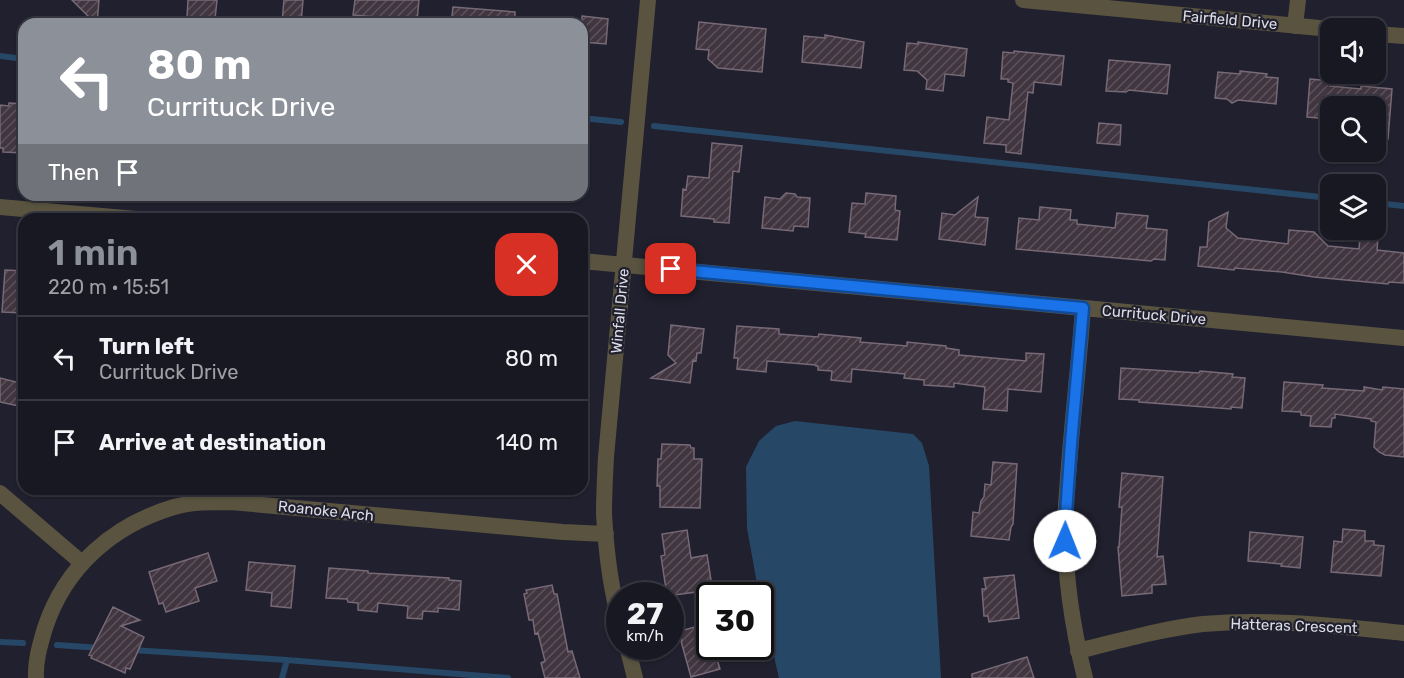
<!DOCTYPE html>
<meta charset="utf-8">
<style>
:root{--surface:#181822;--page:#25252f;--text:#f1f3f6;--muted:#9fa0a5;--line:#363740;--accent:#8c9099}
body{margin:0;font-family:Rubik,sans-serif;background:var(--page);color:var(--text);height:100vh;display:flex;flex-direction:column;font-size:22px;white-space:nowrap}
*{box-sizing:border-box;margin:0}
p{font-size:20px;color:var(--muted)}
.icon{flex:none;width:33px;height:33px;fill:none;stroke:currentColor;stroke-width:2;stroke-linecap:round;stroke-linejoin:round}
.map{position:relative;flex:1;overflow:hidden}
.drawer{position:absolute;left:18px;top:213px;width:570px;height:282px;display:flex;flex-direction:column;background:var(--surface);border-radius:18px;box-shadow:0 2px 4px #0004,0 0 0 2px var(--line)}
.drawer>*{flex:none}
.banner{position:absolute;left:18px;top:18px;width:570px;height:183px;border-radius:18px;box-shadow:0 2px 4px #0004,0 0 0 2px var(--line);background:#8c9099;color:#fff;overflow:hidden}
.buttons{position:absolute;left:1320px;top:18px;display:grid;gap:12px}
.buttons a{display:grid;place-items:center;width:66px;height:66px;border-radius:12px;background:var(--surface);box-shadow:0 2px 4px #0004,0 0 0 2px var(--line);font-size:30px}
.speed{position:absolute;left:606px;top:582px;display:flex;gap:12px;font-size:30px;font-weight:700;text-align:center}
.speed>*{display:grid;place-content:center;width:78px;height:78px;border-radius:50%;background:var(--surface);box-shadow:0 2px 4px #0004,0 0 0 2px var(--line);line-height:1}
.speed small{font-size:15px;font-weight:400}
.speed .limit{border:3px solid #111;border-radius:9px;background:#fff;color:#111}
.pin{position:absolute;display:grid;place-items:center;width:51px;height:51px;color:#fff;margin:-26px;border-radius:12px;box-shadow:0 3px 9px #0006}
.me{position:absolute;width:66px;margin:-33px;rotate:1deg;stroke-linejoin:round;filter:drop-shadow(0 0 4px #0008)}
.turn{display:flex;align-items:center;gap:21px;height:126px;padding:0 30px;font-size:27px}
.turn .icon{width:78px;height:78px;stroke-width:2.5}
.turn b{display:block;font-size:42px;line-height:51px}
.then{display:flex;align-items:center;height:57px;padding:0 30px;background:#0003;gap:12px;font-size:22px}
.round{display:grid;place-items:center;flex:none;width:63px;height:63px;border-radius:18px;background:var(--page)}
.summary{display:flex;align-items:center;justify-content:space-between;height:102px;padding:0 30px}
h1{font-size:36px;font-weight:600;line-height:45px;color:var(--accent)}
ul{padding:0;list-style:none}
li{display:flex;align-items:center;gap:18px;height:84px;padding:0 30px;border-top:2px solid var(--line)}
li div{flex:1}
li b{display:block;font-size:22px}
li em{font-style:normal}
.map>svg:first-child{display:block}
</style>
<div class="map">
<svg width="1404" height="678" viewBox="0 0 1404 678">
<defs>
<pattern id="building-hatch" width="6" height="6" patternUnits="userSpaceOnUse" patternTransform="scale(1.5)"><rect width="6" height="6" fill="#413540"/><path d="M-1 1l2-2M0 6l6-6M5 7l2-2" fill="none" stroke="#5c525c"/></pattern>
</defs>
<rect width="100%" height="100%" fill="#20202e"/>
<path fill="#274767" d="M795 421 913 434 922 443 929 466 941 678H779L761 601 760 596 759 595 747 528 746 467 759 441 776 426Z"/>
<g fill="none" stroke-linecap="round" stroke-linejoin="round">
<path stroke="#274767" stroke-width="6" d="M0 56 24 59
M582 118 621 122
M654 126 1330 198
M1376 203 1404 206
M0 642 23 643
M57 645 101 648
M132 650 287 660 508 678
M282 678 287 660"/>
</g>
<path fill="url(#building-hatch)" stroke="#776975" stroke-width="1.5" d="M72 0H99L97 24H96Z
M188 0H217L215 19 187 17Z
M284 0H303L301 24 282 22Z
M355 0H419L417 21 397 19 396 24H375V17L353 15Z
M453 7 515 12V24H451Z
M582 16 608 19 606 44 582 42Z
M699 22 766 29 762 72 718 68 708 59 709 50 696 49Z
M825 35 864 42 861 68 802 62 804 36 825 38Z
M918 42 967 49 964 76 945 74 943 91 926 89 927 80 917 71 904 70 907 43 918 44Z
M1014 51 1064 56 1061 85 1034 82 1033 93 1028 92 1021 154 1006 152V145L984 143 987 117 1009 120 1013 83 1008 82V79H1001L1003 52 1014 53Z
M1109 60 1170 65 1167 94 1129 90 1126 92 1106 91Z
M1240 71 1267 74 1266 77 1278 78 1276 104 1238 100 1232 103 1227 99 1215 98 1218 72 1240 74Z
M1310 79 1331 81 1330 86 1361 89V86L1392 89 1388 139H1376V106H1330V119L1307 117Z
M9 103 24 104V153L3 152V148H0V105L9 106Z
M1099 123 1121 125 1120 145 1097 143Z
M712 143 742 146 739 172 733 171 729 223 714 222V219L681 216 683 189 686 190 688 176 709 178Z
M786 193 795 194 797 197 810 198 808 227 794 226 793 231 762 228 765 197 780 199Z
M866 193 896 196 895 210 900 211 897 240 865 237 866 234 849 232 852 203 865 204Z
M978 197 975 217 988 218 985 245 939 239 942 213 955 215Z
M1040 207 1071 210 1070 220H1077V224L1115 228 1117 213 1148 216 1146 228 1167 230 1165 260 1154 259 1151 261 1016 249 1019 218 1039 220Z
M1228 212 1226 228 1238 238 1288 244 1289 230 1314 232 1328 246 1359 249 1360 236 1378 238 1377 250 1404 253V283L1389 282 1388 284 1314 277 1282 272 1235 268 1234 270 1198 266 1200 247H1207L1209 222Z
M5 270 24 271V313L2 312Z
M671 325 704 329 701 353H697L696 361 693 360 690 383 651 378 676 363 668 355Z
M737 326 779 329V334L818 337 819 334 861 338 860 342 907 346V342L946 346V348L959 350V355L1026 361V353L1044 354 1041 392 1008 389 1007 411 983 409 985 387 954 383V387L924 385V380L904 378 905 374 852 369 851 382 831 380 832 371 818 370V366H816V365L767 361 766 372 737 369 738 358H734Z
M1121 368 1199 373 1200 371 1233 374 1232 377 1245 378 1242 408 1231 407V409L1139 402V400L1119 399Z
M0 378 24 384V407L0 402Z
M1284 382 1323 385 1322 388 1364 391V387L1382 390 1383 387 1404 389V457L1385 455 1379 452 1374 447 1376 422 1371 421V419L1335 414V418H1332L1331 427 1310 426 1311 416 1301 415V412L1282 411Z
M662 444 690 445 691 448H694V459H702L700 508 660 507V486H657L658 459H661Z
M993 462 1017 464 1013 524 1011 527 1009 540 971 536 973 512 979 513 981 501 984 497 985 484 991 485Z
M1122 473 1163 477 1157 557 1163 556 1166 584 1152 585V593L1122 596 1118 547H1119L1122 507H1119Z
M1343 529 1365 531V541H1374V545L1384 546 1381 576 1331 572 1334 541 1342 542Z
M687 530 691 558 707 555 711 580 704 588 696 589V592L667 596 661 556 665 555 662 534Z
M1250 532 1303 537 1300 568 1281 566 1282 564 1248 561Z
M208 553 217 581 195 588 199 601 166 612 163 603 159 604 149 572Z
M249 562 295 566 291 608 271 606 272 593 246 590Z
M329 568 368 571V573L449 578V580L461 581 459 610 438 608V612L423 611 422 619 407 618 408 606 378 603 377 612 358 610V603L348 602 347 599 326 598Z
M1014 575 1019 618 989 622 988 616H984L982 589H986L984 578Z
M552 585 554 594H557L568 652 572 651 580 678H545L541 663 545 661 538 633 535 634 533 620H529L524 594 527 593 526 590Z
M113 607 140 620 121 626 144 637 130 669 126 668 125 673 91 658 92 656 89 655Z
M710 623V646H713L720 669 691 677 681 641H682L680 631Z
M1027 657 1034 678H972V674Z"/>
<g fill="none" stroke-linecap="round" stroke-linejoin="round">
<path stroke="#595340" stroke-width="16" d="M1023 0 1330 29
M1295 26 1298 0
M1376 34 1404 36
M0 207 136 219
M582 261 1404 338
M1083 308C1079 365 1072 421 1068 478 1067 494 1065 511 1065 528 1065 578 1073 630 1085 678
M0 493 82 563
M620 621C610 587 606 549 604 514 604 495 605 476 606 457L648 0
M627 646 635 678
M1078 651C1119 641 1161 629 1203 624 1270 618 1337 626 1404 633
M36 678C35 661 40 645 45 628 65 567 113 525 174 507 192 502 211 502 230 502L563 532 606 534"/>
</g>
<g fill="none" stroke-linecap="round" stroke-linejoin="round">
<defs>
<path id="route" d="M671 269 1083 308 1071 443 1065 528V541"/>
</defs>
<use href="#route" stroke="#114b97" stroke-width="15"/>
<use href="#route" stroke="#1a73e8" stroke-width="10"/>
</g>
<g text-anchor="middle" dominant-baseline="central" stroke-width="4.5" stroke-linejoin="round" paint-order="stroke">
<g font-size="15" fill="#dcdde7" stroke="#20202e">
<text transform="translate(1230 20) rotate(5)">Fairfield Drive</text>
<text transform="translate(620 311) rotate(-85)">Winfall Drive</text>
<text transform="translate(1154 315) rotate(5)">Currituck Drive</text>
<text transform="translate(326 511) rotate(6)">Roanoke Arch</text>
<text transform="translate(1294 626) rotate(2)">Hatteras Crescent</text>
</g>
</g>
</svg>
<div class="buttons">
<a><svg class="icon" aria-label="sound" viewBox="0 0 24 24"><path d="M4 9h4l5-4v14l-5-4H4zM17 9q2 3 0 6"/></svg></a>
<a><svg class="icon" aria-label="search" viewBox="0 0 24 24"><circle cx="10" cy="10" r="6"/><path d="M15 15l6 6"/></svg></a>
<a><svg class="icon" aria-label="layers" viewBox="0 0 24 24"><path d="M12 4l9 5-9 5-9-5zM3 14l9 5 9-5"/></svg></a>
</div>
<div class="speed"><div>27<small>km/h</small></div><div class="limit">30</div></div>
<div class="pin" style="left:671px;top:269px;background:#d93025"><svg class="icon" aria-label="arrive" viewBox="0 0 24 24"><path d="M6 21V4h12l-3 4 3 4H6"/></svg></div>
<svg class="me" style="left:1065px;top:541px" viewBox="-20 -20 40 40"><circle r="19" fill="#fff"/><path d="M0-13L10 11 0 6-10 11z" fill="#1a73e8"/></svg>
<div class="banner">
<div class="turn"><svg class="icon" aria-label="left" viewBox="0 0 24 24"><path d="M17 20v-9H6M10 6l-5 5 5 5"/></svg><div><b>80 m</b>Currituck Drive</div></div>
<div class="then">Then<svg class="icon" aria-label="arrive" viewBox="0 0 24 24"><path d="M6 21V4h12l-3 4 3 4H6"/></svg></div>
</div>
<section class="drawer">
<div class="summary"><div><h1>1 min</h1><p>220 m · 15:51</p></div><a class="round" style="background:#d93025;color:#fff"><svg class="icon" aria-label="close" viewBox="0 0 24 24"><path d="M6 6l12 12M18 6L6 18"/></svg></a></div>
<ul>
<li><svg class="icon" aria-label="left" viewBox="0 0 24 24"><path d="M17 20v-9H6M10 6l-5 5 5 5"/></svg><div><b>Turn left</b><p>Currituck Drive</p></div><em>80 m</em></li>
<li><svg class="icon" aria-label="arrive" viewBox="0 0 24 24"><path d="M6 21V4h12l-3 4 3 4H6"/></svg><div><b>Arrive at destination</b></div><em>140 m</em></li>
</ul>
</section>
</div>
